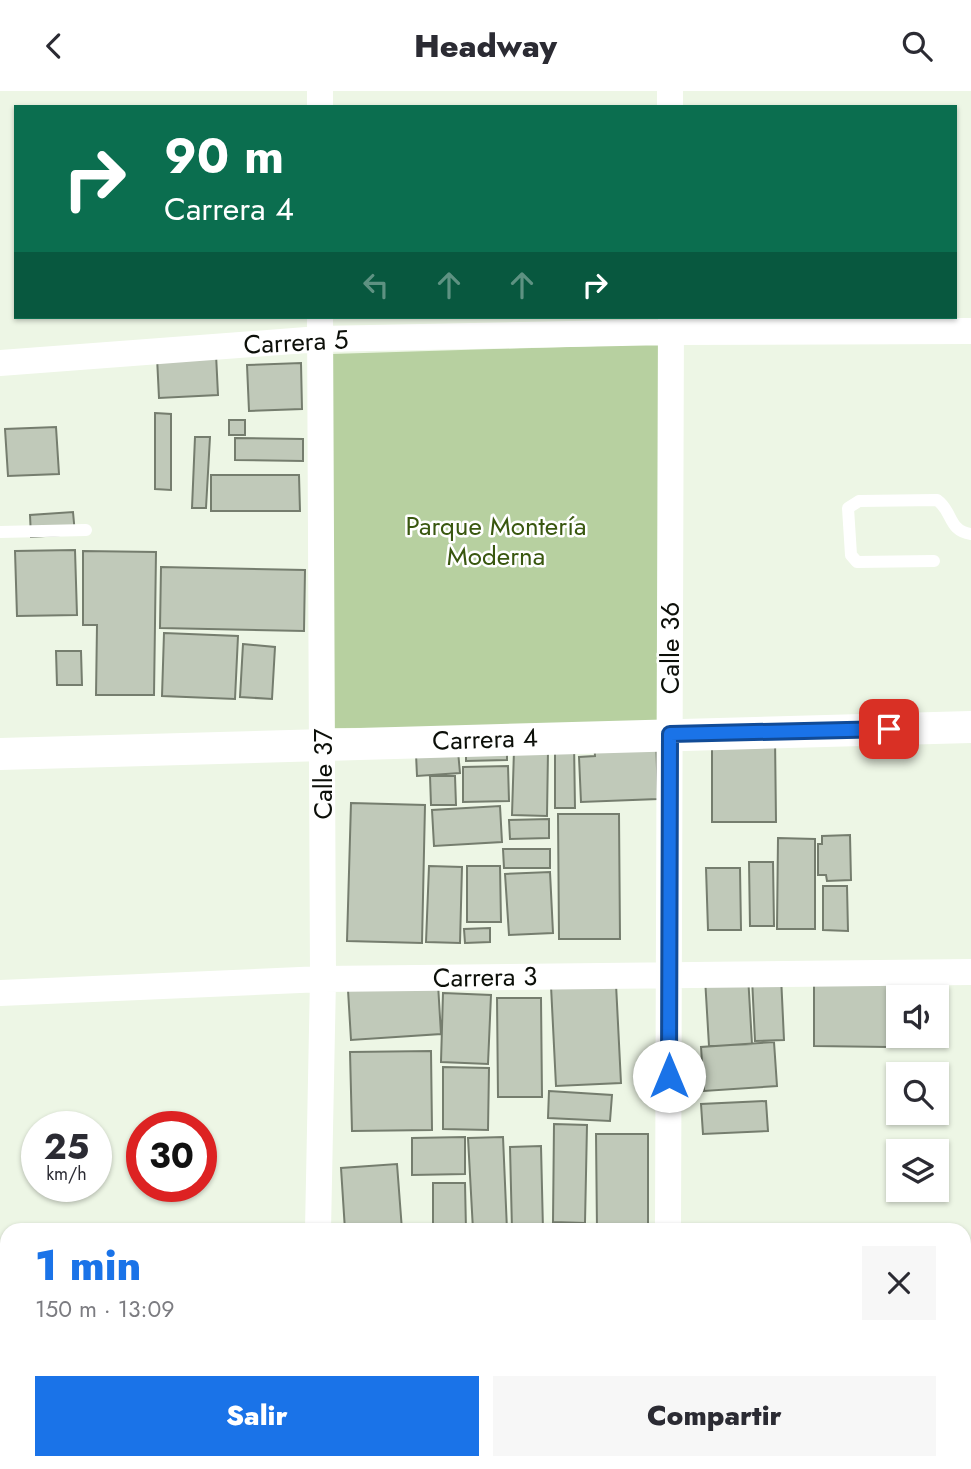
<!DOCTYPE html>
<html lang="es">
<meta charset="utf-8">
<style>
:root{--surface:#fff;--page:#f7f7f7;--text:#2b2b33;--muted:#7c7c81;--accent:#1a73e8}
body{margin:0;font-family:Jost,sans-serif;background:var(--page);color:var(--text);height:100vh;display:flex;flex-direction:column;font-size:26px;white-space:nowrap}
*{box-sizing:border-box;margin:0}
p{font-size:23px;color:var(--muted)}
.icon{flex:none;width:38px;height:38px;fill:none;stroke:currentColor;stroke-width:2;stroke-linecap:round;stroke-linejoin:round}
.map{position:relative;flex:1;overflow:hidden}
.drawer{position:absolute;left:0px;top:1132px;width:971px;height:247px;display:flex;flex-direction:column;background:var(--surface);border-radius:21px 21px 0 0;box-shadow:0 2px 5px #0004}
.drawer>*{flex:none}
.guide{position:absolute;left:14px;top:14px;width:943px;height:214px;border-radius:0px;box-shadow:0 2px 5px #0004;background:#0b6e4f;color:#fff;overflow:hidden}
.controls{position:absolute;left:886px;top:894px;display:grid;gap:14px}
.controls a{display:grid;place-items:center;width:63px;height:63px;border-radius:0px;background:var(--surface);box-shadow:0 2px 5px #0004;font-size:35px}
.speed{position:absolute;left:21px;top:1020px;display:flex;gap:14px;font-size:35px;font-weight:700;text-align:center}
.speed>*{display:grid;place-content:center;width:91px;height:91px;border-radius:50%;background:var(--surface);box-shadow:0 2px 5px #0004;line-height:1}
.speed small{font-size:18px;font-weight:400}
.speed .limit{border:10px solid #d22;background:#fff;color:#111}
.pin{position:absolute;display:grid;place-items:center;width:60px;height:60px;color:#fff;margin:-30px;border-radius:14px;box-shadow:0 4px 10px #0006}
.me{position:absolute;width:77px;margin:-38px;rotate:0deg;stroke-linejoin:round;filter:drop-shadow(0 0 5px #0008)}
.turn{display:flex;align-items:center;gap:24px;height:147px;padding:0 35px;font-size:32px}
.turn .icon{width:91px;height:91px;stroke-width:2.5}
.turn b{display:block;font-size:49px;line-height:60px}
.lanes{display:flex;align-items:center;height:66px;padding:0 35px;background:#0003;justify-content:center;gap:35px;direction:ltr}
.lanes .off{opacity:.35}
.round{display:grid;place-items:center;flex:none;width:74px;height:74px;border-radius:0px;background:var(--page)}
.head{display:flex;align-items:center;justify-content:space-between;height:119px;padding:0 35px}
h1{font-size:42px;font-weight:800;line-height:52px;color:var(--accent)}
.cta{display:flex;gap:14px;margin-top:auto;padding:14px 35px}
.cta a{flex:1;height:80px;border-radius:0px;background:var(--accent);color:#fff;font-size:28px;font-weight:800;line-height:80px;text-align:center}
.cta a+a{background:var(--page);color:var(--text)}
header{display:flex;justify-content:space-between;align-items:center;height:91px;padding:0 35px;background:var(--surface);font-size:32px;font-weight:800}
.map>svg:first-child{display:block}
</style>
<header><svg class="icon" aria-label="back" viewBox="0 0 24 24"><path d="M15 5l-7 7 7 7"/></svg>Headway<svg class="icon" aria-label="search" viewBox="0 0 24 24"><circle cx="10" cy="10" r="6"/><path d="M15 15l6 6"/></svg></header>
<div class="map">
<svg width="971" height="1378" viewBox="0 0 971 1378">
<rect width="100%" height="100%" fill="#edf6e5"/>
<path fill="#b7d0a0" d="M663 253 658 636 334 637 331 263Z"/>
<path fill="#c0c9b9" stroke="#757d6e" stroke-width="2" d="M216 263 218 304 159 307 157 266Z
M301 272 302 318 249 320 247 274Z
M155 322 171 323V399L155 398Z
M229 329H245V344H229Z
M56 336 59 383 8 385 5 338Z
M195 346H210L206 417H192Z
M235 347 303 348V370L235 369Z
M211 384H299L300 420H211Z
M73 421 75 443 31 446 30 424Z
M75 459 77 524 17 525 15 460Z
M83 460 156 461 154 604H96L97 534H83Z
M161 476 305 479 304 540 160 537Z
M164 542 238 545 235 608 162 605Z
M243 553 275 556 272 608 240 606Z
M56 560H81L82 594H57Z
M656 646 658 708 581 711 579 666 595 665 594 648Z
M712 646H775L776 731H712Z
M555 650 574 651 575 717H555Z
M466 652H507V669L466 670Z
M514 659 548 660 547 725 512 724Z
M458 660 460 682 417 685 416 663Z
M508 675 509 710 463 711V676Z
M430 685H455L456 714H431Z
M351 712 425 714 422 852 347 850Z
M500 715 502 751 434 755 432 719Z
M558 723H619L620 848H559Z
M549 728V747L510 748 509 729Z
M850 744 851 789 827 790 826 784H818V753H822V745Z
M778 747 815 748V838H777Z
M503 758H550V777H504Z
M749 771H773L774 835H750Z
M429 775 462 776 460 852 426 851Z
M467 775H500L501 831H467Z
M706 777H740L741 839H708Z
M550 781 553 842 509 844 505 783Z
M823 795H847L848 840 823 839Z
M490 837V851L465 852 464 838Z
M814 880 888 881V956L814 955Z
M748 884 752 953 709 955 705 887Z
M781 885 784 949 755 950 752 887Z
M438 893 441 943 351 949 348 899Z
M616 893 621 992 556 995 551 895Z
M443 902 491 904 488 973 441 971Z
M497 907H541L542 1006H498Z
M774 951 777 995 704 1000 701 956Z
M431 960 432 1039 352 1040 350 961Z
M443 976 489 977 488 1039 443 1038Z
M549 1000 612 1004 610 1030 548 1027Z
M766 1010 768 1040 703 1043 701 1013Z
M554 1033 587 1034 585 1132 553 1131Z
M596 1043H648V1139H597Z
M465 1046V1083L412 1084V1047Z
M503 1046 507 1139H473L468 1047Z
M541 1055 543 1139H512L510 1056Z
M397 1073 402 1139H345L341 1077Z
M433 1092H465L466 1139H433Z
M7 1218V1292H0V1219Z
M154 1372H225V1378H155Z
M231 1372H285V1378H231Z"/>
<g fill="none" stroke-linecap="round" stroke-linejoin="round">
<path stroke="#fff" stroke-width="12" d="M0 441 86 439
M934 470 857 471 851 464 848 417 859 410 937 409C953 420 948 440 971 443"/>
<path stroke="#fff" stroke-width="26" d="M670 0V16
M320 16V0
M0 272 320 248 671 241 971 240
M0 902 323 888 971 881
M318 1139 323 888 320 226
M668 1139 671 226
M964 1195 971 1194
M0 1205H7
M671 1372 672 1378
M312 1378V1372"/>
<path stroke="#fff" stroke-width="32" d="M0 663 971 636"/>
</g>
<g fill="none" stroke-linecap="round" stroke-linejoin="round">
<defs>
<path id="route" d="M669 985 670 643 889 638"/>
</defs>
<use href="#route" stroke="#114b97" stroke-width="18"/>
<use href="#route" stroke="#1a73e8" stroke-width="12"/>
</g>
<g text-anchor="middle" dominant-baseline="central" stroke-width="5" stroke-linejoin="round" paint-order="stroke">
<g font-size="26" fill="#0c0f09" stroke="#fff">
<text transform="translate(296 251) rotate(-3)">Carrera 5</text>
<text transform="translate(670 557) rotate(-90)">Calle 36</text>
<text transform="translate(485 648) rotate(-2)">Carrera 4</text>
<text transform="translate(323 683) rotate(-90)">Calle 37</text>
<text transform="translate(485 886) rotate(-1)">Carrera 3</text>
</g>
<g font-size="26" fill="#39570f" stroke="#fff">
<text x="496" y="435">Parque Montería<tspan x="496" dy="30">Moderna</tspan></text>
</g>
</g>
</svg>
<div class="controls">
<a><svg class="icon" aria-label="sound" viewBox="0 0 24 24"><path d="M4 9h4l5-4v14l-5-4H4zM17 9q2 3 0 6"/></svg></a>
<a><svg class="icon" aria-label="search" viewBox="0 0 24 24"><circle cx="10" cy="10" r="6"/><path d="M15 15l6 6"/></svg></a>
<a><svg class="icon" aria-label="layers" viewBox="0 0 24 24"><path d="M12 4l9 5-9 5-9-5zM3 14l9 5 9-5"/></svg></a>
</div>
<div class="speed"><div>25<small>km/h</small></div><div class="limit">30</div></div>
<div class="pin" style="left:889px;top:638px;background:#d93025"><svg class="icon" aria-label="arrive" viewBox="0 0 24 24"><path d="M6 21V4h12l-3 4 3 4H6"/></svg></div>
<svg class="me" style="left:669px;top:985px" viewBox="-20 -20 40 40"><circle r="19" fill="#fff"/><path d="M0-13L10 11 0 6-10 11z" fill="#1a73e8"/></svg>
<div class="guide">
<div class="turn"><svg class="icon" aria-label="right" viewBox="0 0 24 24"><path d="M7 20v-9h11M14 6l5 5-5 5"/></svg><div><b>90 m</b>Carrera 4</div></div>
<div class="lanes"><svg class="icon off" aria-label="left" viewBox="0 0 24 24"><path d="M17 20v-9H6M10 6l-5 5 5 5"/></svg><svg class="icon off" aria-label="ahead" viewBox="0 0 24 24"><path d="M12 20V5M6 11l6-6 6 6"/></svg><svg class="icon off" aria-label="ahead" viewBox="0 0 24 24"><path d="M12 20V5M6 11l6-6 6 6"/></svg><svg class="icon" aria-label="right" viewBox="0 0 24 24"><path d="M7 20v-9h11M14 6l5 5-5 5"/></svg></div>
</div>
<section class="drawer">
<div class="head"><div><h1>1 min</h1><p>150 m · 13:09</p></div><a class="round"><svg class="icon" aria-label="close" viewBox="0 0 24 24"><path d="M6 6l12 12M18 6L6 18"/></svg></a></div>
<div class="cta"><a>Salir</a><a>Compartir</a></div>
</section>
</div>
